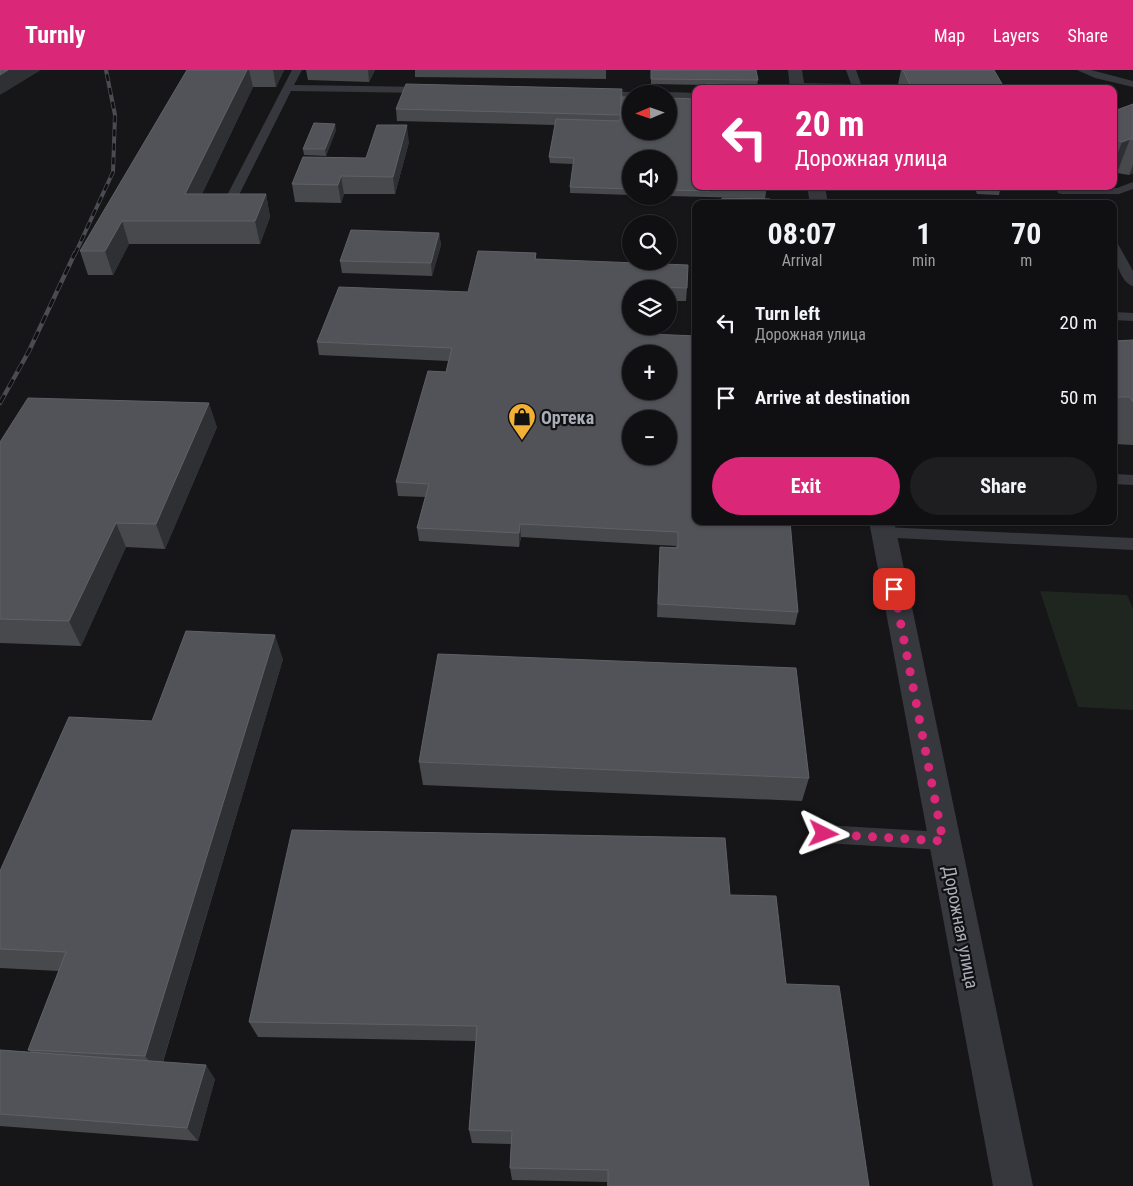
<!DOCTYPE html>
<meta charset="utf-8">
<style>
:root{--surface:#101012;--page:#1e1e20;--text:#f1f3f6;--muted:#9c9d9f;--line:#303032;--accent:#db2777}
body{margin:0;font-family:"Roboto Condensed",sans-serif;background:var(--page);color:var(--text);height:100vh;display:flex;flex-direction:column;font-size:19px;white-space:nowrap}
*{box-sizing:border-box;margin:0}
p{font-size:16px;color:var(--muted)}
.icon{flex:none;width:28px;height:28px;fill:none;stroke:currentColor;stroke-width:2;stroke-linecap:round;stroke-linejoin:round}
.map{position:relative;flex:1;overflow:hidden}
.panel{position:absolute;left:692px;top:130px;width:425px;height:325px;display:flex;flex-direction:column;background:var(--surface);border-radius:10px;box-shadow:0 1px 4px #0004,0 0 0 1px var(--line)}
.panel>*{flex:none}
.guide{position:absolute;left:692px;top:15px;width:425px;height:105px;border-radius:10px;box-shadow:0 1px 4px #0004,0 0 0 1px var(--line);background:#db2777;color:#fff;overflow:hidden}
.needle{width:32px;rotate:268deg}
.tools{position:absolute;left:622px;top:15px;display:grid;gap:10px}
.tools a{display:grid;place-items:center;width:55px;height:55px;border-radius:50%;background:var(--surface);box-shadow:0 1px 4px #0004,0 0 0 1px var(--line);font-size:25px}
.pin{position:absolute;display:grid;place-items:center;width:42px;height:42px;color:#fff;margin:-21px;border-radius:10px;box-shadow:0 2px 8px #0006}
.me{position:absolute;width:55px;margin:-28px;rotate:93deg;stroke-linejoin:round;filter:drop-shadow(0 0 4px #0008)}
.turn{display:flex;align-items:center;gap:18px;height:105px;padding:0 20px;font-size:22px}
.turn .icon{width:65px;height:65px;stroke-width:2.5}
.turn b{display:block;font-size:35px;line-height:42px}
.eta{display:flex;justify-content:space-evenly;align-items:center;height:85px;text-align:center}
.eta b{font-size:30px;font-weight:700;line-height:35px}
.button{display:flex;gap:10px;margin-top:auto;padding:10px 20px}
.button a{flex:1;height:58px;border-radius:30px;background:var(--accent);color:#fff;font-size:20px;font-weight:700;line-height:58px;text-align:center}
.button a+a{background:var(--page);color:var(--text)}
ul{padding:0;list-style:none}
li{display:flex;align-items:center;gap:15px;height:75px;padding:0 20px}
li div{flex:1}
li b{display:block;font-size:19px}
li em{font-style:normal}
header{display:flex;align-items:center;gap:30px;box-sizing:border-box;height:70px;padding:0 25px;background:var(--accent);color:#fff}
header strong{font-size:24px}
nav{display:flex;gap:28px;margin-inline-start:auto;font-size:18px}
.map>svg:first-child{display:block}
</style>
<header>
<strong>Turnly</strong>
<nav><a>Map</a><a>Layers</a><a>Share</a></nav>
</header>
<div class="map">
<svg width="1133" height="1116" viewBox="0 0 1133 1116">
<rect width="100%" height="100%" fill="#161618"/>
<path fill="#1e261f" d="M1040 521 1127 525 1133 539V640L1078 637Z"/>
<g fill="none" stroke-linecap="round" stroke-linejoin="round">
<path fill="#37383d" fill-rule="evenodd" d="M292 0H302L294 15 426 17 431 20 426 23 291 21 234 135 228 138 224 137 222 135Z
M846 0H856L861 14 959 16 964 19H797L792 16 797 13 851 14Z
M1077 0H1091L1133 11V17L1095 8Z
M600 21 631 22 635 24H631V28L597 26V22Z
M669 22 696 23V29L669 28V24H665Z
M1133 112V119L1119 124H1062L1058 123 1055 116 1117 118Z
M1114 173 1118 174 1133 201V216C1120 213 1113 185 1114 173Z
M1114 242 1133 243V251L1114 250Z
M1114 404 1133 405V415L1114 414Z
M883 457 1133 468V480L877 467 875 463 877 459Z
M824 755 943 762 950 765 953 771 950 777 943 780 824 773 817 770 814 764 817 758Z"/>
<path fill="#37383d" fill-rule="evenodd" d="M788 0H802L805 19H790Z
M807 116H825L828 134H810Z
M869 451H894L1033 1116H993Z"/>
<defs>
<path id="rail-far1" d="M75 184 113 102 115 45 106 0"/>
<path id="rail" d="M0 333 29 281 75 183"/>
</defs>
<use href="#rail-far1" stroke="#4a4c52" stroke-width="4"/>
<use href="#rail" stroke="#4a4c52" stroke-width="4.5"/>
<use href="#rail-far1" stroke="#111113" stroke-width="2.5" stroke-dasharray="7" stroke-linecap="butt"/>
<use href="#rail" stroke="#111113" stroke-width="3" stroke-dasharray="9" stroke-linecap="butt"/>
</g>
<path fill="#47494d" d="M187 0H284L276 17H253L202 124H266L270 147 260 174H129L113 205H88L80 181Z
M306 0H375L369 12 308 10Z
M415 0H606V9L415 7Z
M651 0 758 10 757 16H756V19H705L706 15 651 14Z
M901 0H994L1005 19H897Z
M622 27 696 116H767L765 129 770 134H721L722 128H745L669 126V89H631V125L570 123V117L573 94 550 93 549 87 555 55 397 51 396 39Z
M1133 34V103L1129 105 1117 103 1114 104V41Z
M336 60 326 86 304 85 303 79Z
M409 72 395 124H344L341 133 295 132 292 114Z
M974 116H1001L999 125 977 124Z
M439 163 441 175 432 206 342 203 340 191Z
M536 183V189L687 218 686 231H669V219H631L650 264 798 542 795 555 657 547 659 490 660 477H676V476L521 467 519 477 419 471 417 458 425 427 398 426 396 412 446 302 448 291 319 285 317 272 468 222Z
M696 222V246L695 232Z
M1133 270V375L1114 374V271Z
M217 357 165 479 126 477 81 576 0 573V372Z
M283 589 163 992 215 1009 198 1071 0 1056V980L31 982 28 980 59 901 0 898V801L152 651Z
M419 692 809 708 802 731 423 715Z
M730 825 786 914 869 1116H607V1112L512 1110 510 1098 511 1074 472 1073 469 1060 476 971 258 967 249 952Z"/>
<path fill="#2f3033" d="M8 0H41L0 25V5Z
M247 0H249L253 17 191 147 185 124Z
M273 0H284L276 17Z
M368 0H375L369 12Z
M335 54 336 60 326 86 325 79Z
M407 55 409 72 395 124 393 107Z
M1130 69 1117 103 1114 104V93L1122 72Z
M1117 70 1114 79V71Z
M1133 95V103L1129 105Z
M341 106 344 124 341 133 338 115Z
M266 124 270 147 260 174 255 151Z
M122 151 129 174 113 205 105 181Z
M439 163 441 175 432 206 431 193Z
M209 333 217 357 165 479 156 454Z
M116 453 126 477 81 576 69 551Z
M520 454 521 467 519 477V463Z
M275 565 283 589 159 1004 145 986Z
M206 995 215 1009 198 1071 187 1058Z"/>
<path fill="#525359" stroke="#5f6168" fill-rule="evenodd" d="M0 0H8L0 5Z
M187 0H247L185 124H266L255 151H122L105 181H80Z
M651 0H756L758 10 651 9Z
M903 0H994L1005 19H912Z
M406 14 622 19 620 45 396 39Z
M706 14 756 15V19H706Z
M621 27H631V61H669V28L696 29V116H709L710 121 669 120V89H631V119L570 117 574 88 549 87 556 49 620 51Z
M1133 34V69H1130L1122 72 1117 70 1114 71V41Z
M314 53 335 54 325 79H303Z
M377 55H407L393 107 341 106 338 115 292 114 303 87 366 88Z
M722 128 770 129V134H722Z
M961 132H982V134H962Z
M351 160 439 163 431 193 340 191Z
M478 181 536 183 535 189 688 195 687 218 652 217V219H631V256H651L650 264 696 266V451H790L798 542 658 534 660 477 678 478V462L520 454 519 463 417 458 429 414 396 412 428 301 446 302 452 278 317 272 339 217 468 222ZM631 284H669V321H631ZM631 349H669V386H631Z
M1133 270V332L1130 327H1114V271Z
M28 328 209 333 156 454 116 453 69 551 0 549V372Z
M186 561 275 565 145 986 28 980 66 882 0 879V801L69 647 152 651Z
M438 584 796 598 809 708 419 692Z
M292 760 725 768 730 825 776 826 786 914 839 916 869 1116H608V1100L510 1098 512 1061 469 1060 477 956 249 952Z
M0 980 206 995 187 1058 0 1044Z"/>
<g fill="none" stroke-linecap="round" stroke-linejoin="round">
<path stroke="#db2777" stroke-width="9" stroke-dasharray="0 16.2" d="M824 764 943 771 894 519"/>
</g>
<defs>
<symbol id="shop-pin" viewBox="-11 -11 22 30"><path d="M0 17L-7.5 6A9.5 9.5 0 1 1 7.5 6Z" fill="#f2b134" stroke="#111113"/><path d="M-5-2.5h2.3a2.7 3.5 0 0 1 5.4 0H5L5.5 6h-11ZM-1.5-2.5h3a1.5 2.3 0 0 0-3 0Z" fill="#111"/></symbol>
</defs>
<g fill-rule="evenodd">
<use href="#shop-pin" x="506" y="331" width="32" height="43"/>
</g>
<g text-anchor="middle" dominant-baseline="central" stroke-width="4.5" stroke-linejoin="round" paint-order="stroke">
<g font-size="18" font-weight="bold" fill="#a8adb8" stroke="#111113" text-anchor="start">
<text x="541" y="347">Ортека</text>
</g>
<g font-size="18" fill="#a8adb8" stroke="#111113">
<text transform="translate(961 857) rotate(79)">Дорожная улица</text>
</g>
</g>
</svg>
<div class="tools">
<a><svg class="needle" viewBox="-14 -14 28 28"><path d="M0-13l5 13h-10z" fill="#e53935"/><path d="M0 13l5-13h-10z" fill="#9c9d9f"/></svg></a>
<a><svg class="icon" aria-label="sound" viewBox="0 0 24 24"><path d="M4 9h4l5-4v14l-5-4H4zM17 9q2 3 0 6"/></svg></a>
<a><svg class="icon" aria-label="search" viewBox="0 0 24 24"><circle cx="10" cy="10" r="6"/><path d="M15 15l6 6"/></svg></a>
<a><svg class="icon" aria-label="layers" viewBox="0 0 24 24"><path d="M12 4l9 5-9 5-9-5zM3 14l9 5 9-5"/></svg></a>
<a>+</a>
<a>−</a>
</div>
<div class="pin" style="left:894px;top:519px;background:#d93025"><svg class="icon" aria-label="arrive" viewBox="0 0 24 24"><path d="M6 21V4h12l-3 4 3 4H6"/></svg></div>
<svg class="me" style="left:824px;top:764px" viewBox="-20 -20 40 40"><path d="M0-17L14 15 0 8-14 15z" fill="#db2777" stroke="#fff" stroke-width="4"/></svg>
<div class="guide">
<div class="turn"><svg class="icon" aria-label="left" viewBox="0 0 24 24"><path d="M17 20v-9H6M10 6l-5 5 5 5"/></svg><div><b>20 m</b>Дорожная улица</div></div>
</div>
<section class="panel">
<div class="eta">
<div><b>08:07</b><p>Arrival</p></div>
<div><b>1</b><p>min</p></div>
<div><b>70</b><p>m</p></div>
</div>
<ul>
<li><svg class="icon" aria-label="left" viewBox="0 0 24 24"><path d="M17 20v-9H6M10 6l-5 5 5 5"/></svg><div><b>Turn left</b><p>Дорожная улица</p></div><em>20 m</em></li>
<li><svg class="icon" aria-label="arrive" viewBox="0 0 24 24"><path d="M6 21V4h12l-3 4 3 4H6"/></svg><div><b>Arrive at destination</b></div><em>50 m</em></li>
</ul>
<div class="button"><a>Exit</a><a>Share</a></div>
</section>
</div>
